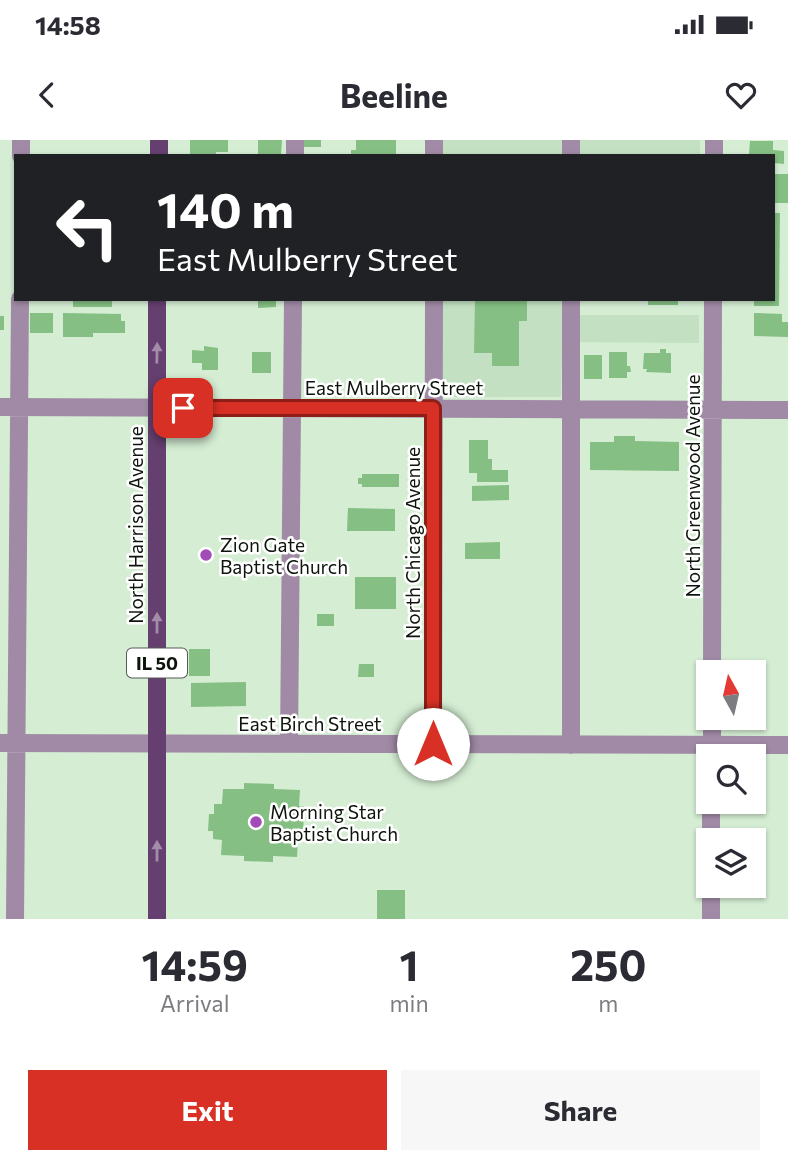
<!DOCTYPE html>
<style>
:root{--surface:#fff;--page:#f7f7f7;--text:#2b2b33;--muted:#7c7c81;--accent:#d93025}
body{margin:0;font-family:Commissioner,sans-serif;background:var(--page);color:var(--text);height:100vh;display:flex;flex-direction:column;font-size:26px;white-space:nowrap}
*{box-sizing:border-box;margin:0}
p{font-size:23px;color:var(--muted)}
.icon{flex:none;width:38px;height:38px;fill:none;stroke:currentColor;stroke-width:2;stroke-linecap:round;stroke-linejoin:round}
.map{position:relative;height:779px;overflow:hidden}
.sheet{display:flex;flex-direction:column;background:var(--surface);flex:1}
.sheet>*{flex:none}
.hud{position:absolute;left:14px;top:14px;width:761px;height:147px;border-radius:0px;box-shadow:0 2px 5px #0004;background:#202124;color:#fff;overflow:hidden}
.needle{width:46px;rotate:352deg}
.tools{position:absolute;left:696px;top:520px;display:grid;gap:14px}
.tools a{display:grid;place-items:center;width:70px;height:70px;border-radius:0px;background:var(--surface);box-shadow:0 2px 5px #0004;font-size:35px}
.pin{position:absolute;display:grid;place-items:center;width:60px;height:60px;color:#fff;margin:-30px;border-radius:14px;box-shadow:0 4px 10px #0006}
.me{position:absolute;width:77px;margin:-38px;rotate:0deg;stroke-linejoin:round;filter:drop-shadow(0 0 5px #0008)}
.turn{display:flex;align-items:center;gap:24px;height:147px;padding:0 28px;font-size:32px}
.turn .icon{width:91px;height:91px;stroke-width:2.5}
.turn b{display:block;font-size:49px;line-height:60px}
.eta{display:flex;justify-content:space-evenly;align-items:center;height:119px;text-align:center}
.eta b{font-size:42px;font-weight:700;line-height:49px}
.primary-button{display:flex;gap:14px;margin-top:auto;padding:14px 28px}
.primary-button a{flex:1;height:80px;border-radius:0px;background:var(--accent);color:#fff;font-size:28px;font-weight:700;line-height:80px;text-align:center}
.primary-button a+a{background:var(--page);color:var(--text)}
.status{display:flex;justify-content:space-between;align-items:center;height:49px;padding:0 35px;background:var(--surface);direction:ltr}
.status svg{height:19px;fill:currentColor}
header{display:flex;justify-content:space-between;align-items:center;height:91px;padding:0 28px;background:var(--surface);font-size:32px;font-weight:700}
.map>svg:first-child{display:block}
</style>
<div class="status"><b>14:58</b><svg viewBox="0 0 49 12"><path d="M0 12V9h3v3zM5 12V6h3v6zM10 12V3h3v9zM15 12V0h3v12zM26 1h20v11H26zM47 4h2v5h-2z"/></svg></div>
<header><svg class="icon" aria-label="back" viewBox="0 0 24 24"><path d="M15 5l-7 7 7 7"/></svg>Beeline<svg class="icon" aria-label="heart" viewBox="0 0 24 24"><path d="M12 20l-8-8c-3-5 5-10 8-4 3-6 11-1 8 4z"/></svg></header>
<div class="map">
<svg width="788" height="779" viewBox="0 0 788 779">
<rect width="100%" height="100%" fill="#d4edd3"/>
<path fill="#c3e1c2" d="M442 0H700V16H442Z
M443 159H580V175H699V203L562 202 561 257H450L445 256 443 251Z"/>
<path fill="#85bf83" d="M190 0H228V12H216V15L190 14Z
M258 0H282L281 15H258Z
M304 0H321V7H304Z
M356 0H396V16H351V10H356Z
M750 1H773V10L784 11V24L774 23V16L749 14Z
M774 34H788V63H774Z
M774 73H780L779 166H754V159H774Z
M73 159H112V167H73Z
M258 159H276V167L258 168Z
M475 159H527V181H519V226H492V213H474Z
M648 159H678V165H648Z
M30 173H53V193H30Z
M63 173 121 174V181H125V193H93V197H63Z
M754 173 782 174V182H788V197L754 196Z
M0 176H4V190H0Z
M204 206 218 208V230H202V223H192V210L204 211Z
M660 209H666V213H671V233L646 232 647 229H643L644 213H660Z
M252 212H271V233H252Z
M609 212H627V226H630L631 232H627V238H609Z
M584 215H602V239H584Z
M614 296H635V301L679 302V331L590 330V302H614Z
M469 300H488V319H492V330H508V342H477V333H469Z
M362 334H399V347H362V344H358V338H362Z
M509 345V360L472 361V346Z
M348 368 395 369V391H347Z
M500 402V419H465V403Z
M355 437H396V469H355Z
M317 474H334V486H317Z
M189 509H210V536H189Z
M359 524H374V537H358Z
M246 542V566L191 567V543Z
M244 643 274 644V649L300 650 299 666H304L303 698H298L297 717 273 716V722L244 721V716L221 715 222 700 213 699V691H208L209 674H214V664H222L223 649H244Z
M377 750H405V779H377Z"/>
<g fill="none" stroke-linecap="round" stroke-linejoin="round">
<path stroke="#a08aa5" stroke-width="18" d="M21 16V0
M295 16V0
M434 16V0
M571 16V0
M714 16V0
M0 267 788 270
M712 532 713 159
M0 603 788 605
M289 604 293 159
M433 604 434 159
M571 605V159
M712 616V578
M711 700V662
M15 779 20 159
M711 779V746"/>
<path stroke="#653f6f" stroke-width="18" d="M159 16V0
M157 779V159"/>
</g>
<defs><path id="oneway-solid" d="M-6-.8H1V-3.2L6.5 0L1 3.2V.8H-6Z" transform="scale(1.75)"/></defs>
<g fill="#a38ca9">
<use href="#oneway-solid" transform="translate(157 213) rotate(-89)"/>
<use href="#oneway-solid" transform="translate(157 483) rotate(-90)"/>
<use href="#oneway-solid" transform="translate(157 711) rotate(-90)"/>
</g>
<g fill="none" stroke-linecap="round" stroke-linejoin="round">
<defs>
<path id="route" d="M183 268H433V604"/>
</defs>
<use href="#route" stroke="#8d1f18" stroke-width="18"/>
<use href="#route" stroke="#d93025" stroke-width="12"/>
</g>
<g fill="#a34cb8" stroke="#fff" stroke-width="2.5">
<circle cx="206" cy="415" r="7"/>
<circle cx="256" cy="682" r="7"/>
</g>
<g text-anchor="middle" dominant-baseline="central" stroke-width="5" stroke-linejoin="round" paint-order="stroke">
<rect fill="#fff" stroke="#555a54" stroke-width="2" x="127" y="508.5" width="60" height="29" rx="5"/>
<g font-size="18" font-weight="bold" fill="#0c140b">
<text x="157" y="523">IL 50</text>
</g>
<g font-size="19" fill="#0c140b" stroke="#fff">
<text x="394" y="247">East Mulberry Street</text>
<text transform="translate(692 346) rotate(-90)">North Greenwood Avenue</text>
<text transform="translate(135 385) rotate(-90)">North Harrison Avenue</text>
<text transform="translate(412 403) rotate(-90)">North Chicago Avenue</text>
<text x="310" y="583">East Birch Street</text>
</g>
<g font-size="19" fill="#0c140b" stroke="#fff" text-anchor="start">
<text x="220" y="404">Zion Gate<tspan x="220" dy="22">Baptist Church</tspan></text>
<text x="270" y="671">Morning Star<tspan x="270" dy="22">Baptist Church</tspan></text>
</g>
</g>
</svg>
<div class="tools">
<a><svg class="needle" viewBox="-14 -14 28 28"><path d="M0-13l5 13h-10z" fill="#e53935"/><path d="M0 13l5-13h-10z" fill="#7c7c81"/></svg></a>
<a><svg class="icon" aria-label="search" viewBox="0 0 24 24"><circle cx="10" cy="10" r="6"/><path d="M15 15l6 6"/></svg></a>
<a><svg class="icon" aria-label="layers" viewBox="0 0 24 24"><path d="M12 4l9 5-9 5-9-5zM3 14l9 5 9-5"/></svg></a>
</div>
<div class="pin" style="left:183px;top:268px;background:#d93025"><svg class="icon" aria-label="arrive" viewBox="0 0 24 24"><path d="M6 21V4h12l-3 4 3 4H6"/></svg></div>
<svg class="me" style="left:433px;top:604px" viewBox="-20 -20 40 40"><circle r="19" fill="#fff"/><path d="M0-13L10 11 0 6-10 11z" fill="#d93025"/></svg>
<div class="hud">
<div class="turn"><svg class="icon" aria-label="left" viewBox="0 0 24 24"><path d="M17 20v-9H6M10 6l-5 5 5 5"/></svg><div><b>140 m</b>East Mulberry Street</div></div>
</div>
</div>
<section class="sheet">
<div class="eta">
<div><b>14:59</b><p>Arrival</p></div>
<div><b>1</b><p>min</p></div>
<div><b>250</b><p>m</p></div>
</div>
<div class="primary-button"><a>Exit</a><a>Share</a></div>
</section>
